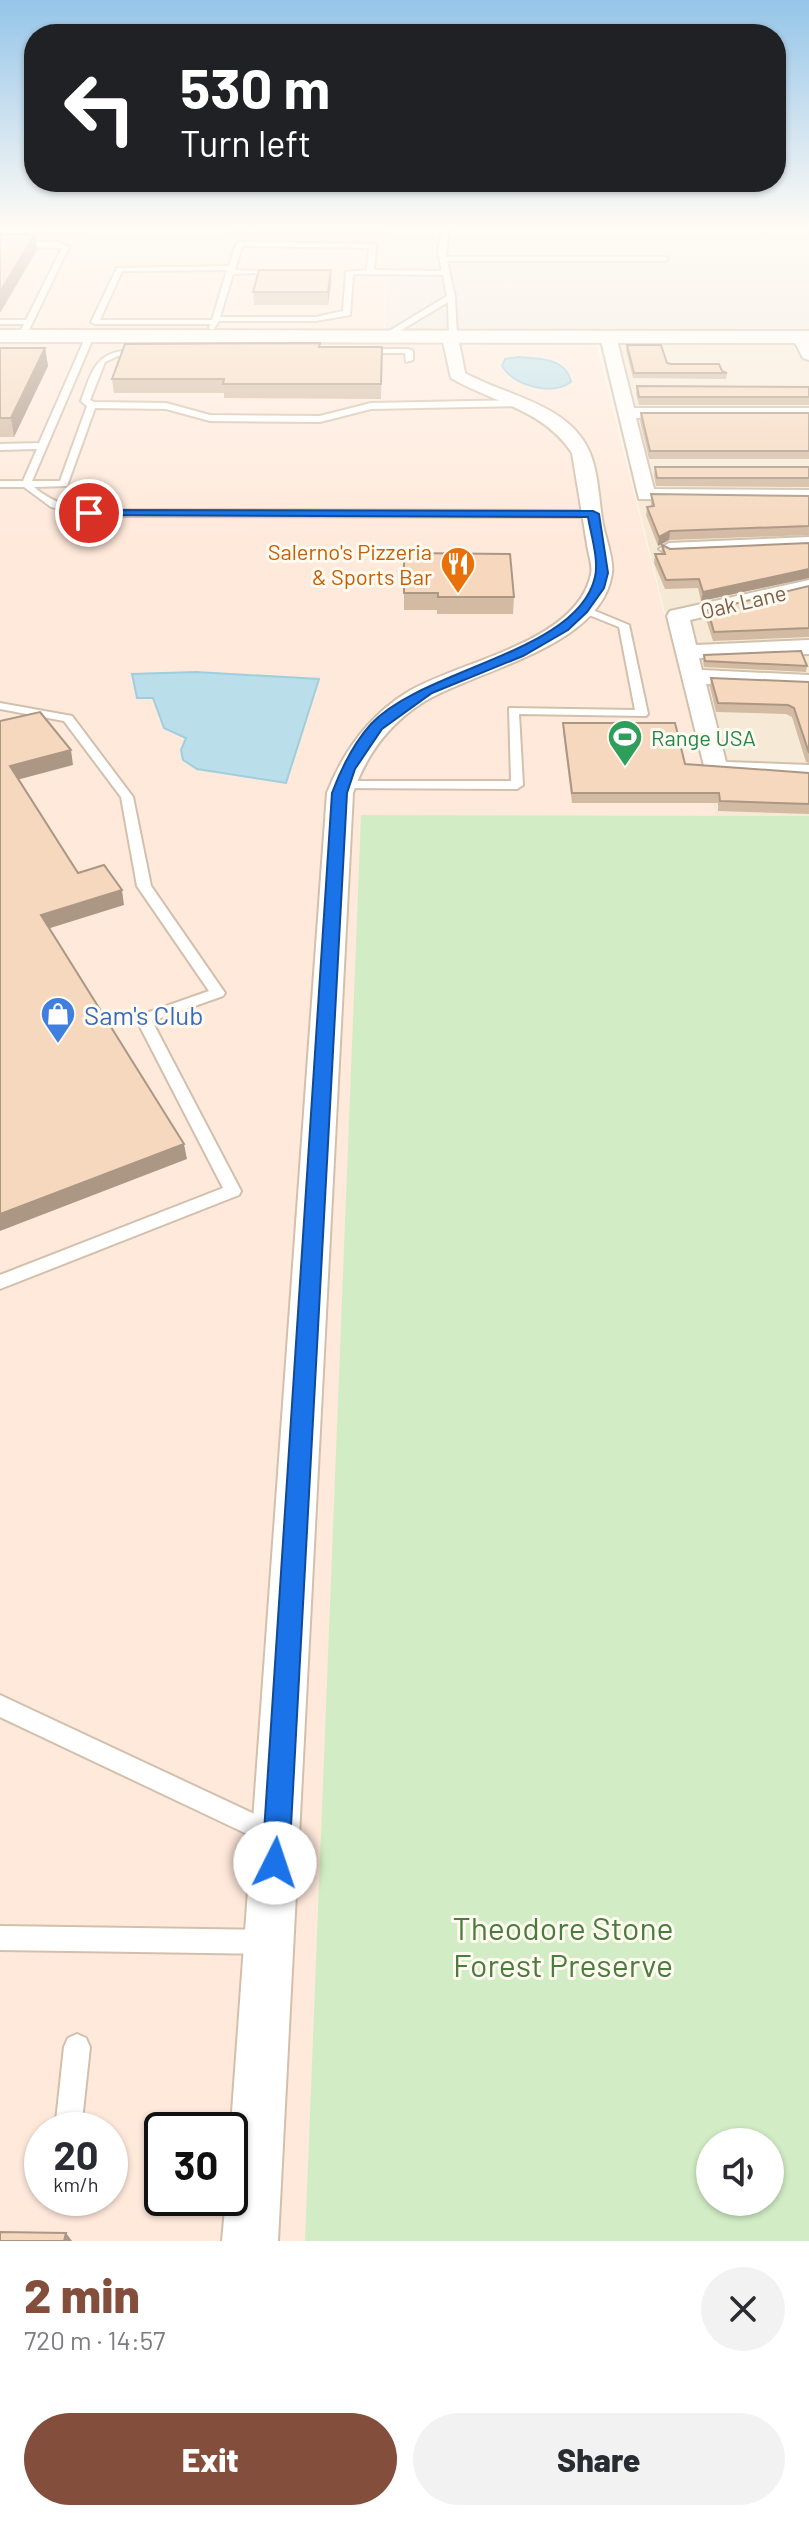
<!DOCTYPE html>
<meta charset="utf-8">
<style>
:root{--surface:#fff;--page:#f2f2f3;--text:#2b2b33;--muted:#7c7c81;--accent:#834e3c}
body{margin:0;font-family:Barlow,sans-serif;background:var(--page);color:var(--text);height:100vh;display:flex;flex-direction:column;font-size:30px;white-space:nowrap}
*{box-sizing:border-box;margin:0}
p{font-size:26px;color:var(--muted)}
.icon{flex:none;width:44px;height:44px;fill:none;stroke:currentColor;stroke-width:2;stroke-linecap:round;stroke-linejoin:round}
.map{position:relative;height:2241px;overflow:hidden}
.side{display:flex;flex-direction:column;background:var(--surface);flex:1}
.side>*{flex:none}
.hud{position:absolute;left:24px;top:24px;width:762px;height:168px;border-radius:32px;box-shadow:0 2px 6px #0004;background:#202124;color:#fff;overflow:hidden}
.fabs{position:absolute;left:696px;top:2128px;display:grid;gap:16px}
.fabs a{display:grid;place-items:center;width:88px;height:88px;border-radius:50%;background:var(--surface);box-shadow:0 2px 6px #0004;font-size:40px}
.speed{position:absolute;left:24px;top:2112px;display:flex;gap:16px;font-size:40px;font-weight:700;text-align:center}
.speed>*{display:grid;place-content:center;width:104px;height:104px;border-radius:50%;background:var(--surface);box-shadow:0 2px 6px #0004;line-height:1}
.speed small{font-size:20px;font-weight:400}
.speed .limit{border:4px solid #111;border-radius:12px;background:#fff;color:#111}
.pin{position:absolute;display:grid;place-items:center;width:68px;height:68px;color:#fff;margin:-34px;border:4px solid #fff;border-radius:50%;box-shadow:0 2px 8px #0007}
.me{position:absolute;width:88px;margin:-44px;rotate:4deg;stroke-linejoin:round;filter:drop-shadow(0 0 6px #0008)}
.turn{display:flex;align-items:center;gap:28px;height:168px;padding:0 24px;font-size:36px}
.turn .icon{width:104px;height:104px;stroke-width:2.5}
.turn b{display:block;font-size:56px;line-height:68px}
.round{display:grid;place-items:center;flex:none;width:84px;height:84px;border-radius:42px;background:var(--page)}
.headline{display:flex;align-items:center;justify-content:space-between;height:136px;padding:0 24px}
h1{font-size:48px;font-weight:800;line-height:60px;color:var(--accent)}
.action{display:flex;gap:16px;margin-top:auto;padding:16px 24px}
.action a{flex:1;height:92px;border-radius:48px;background:var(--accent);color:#fff;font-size:32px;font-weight:800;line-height:92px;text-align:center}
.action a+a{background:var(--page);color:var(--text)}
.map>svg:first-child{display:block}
</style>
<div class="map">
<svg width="809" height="2241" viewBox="0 0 809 2241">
<rect width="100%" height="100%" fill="#fef7e8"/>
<path fill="#f6ead6" d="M598 342H809V816H715Z"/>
<path fill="#ffe9db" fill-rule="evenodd" d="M234 226H389L384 333H0V234L89 232 76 261H224Z
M0 340 597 345 715 816 362 815 306 2241H0ZM42 2130H110V2198H42ZM162 2130H230V2198H162Z"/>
<path fill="#efe9e1" d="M0 226H234L224 261H75L88 232 0 234Z
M389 226H809V333H385Z"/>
<path fill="#d2edc5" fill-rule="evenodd" d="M361 815 809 816V2241H305ZM710 2142H770V2202H710Z"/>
<path fill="#badfea" stroke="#a0cedc" stroke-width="2" d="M518 357C538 358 566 358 571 382 551 396 515 386 502 366L505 359Z
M196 672 319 679 286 783 197 769 183 760 181 750 186 738 164 728 153 698H137L132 674Z"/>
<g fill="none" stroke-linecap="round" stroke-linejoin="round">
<defs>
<path id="lane" d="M443 226H449L446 257H665L668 259 665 261H447L455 297 457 337 453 339 449 337 448 302 388 338 381 336 447 296 443 275 353 274 350 315 316 321H219L213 330 209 328 210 324H95L91 322 117 268 229 266 236 244 239 242 373 244 376 246 374 270 442 271 438 251ZM242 246 369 248 367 270 346 272 343 311 316 317H220L233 274 284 272 235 270ZM227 270 212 320H100L122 271Z
M0 242H58L69 247 26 336 22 338 18 336 24 324H0V320H26L62 248 0 246Z
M90 334 94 336 32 481H60L87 406 81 401C90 377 94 354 123 351 132 350 140 349 148 352L118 356 105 362 90 400 94 402 166 403 210 415 320 416 371 403 525 400 529 403 525 406 371 409 320 422 210 421 166 409 95 408 67 486 34 487C50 501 68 507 89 510L593 511 598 514 593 517 89 516 51 507 24 487H0V481H23L37 449 0 450V444L39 443 86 336Z
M363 349H409L413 351V360L406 362 405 353H360Z
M583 606 629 625 648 714 646 716 519 714 523 785 517 789 338 788V782L342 781H511L509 708 635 710 619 627 579 611 578 609Z
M0 703 72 716 133 797 151 886 225 993 223 996 152 1021 241 1191 239 1195 0 1289V1275L223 1188 136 1019 138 1016 209 991 137 886 121 797 64 721 0 709Z
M0 1695 278 1825 282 1833 278 1841 270 1845 262 1841 0 1717Z
M0 1926 266 1930 275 1933 278 1942 275 1951 266 1954 0 1950Z
M77 2034 86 2038 90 2047 81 2130H55L64 2047 68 2038Z"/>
<path id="street" d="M608 331 616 336 634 408H809V418H636L654 489 809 490V502L639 499 600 336Z
M450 332 458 337 465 373C506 396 570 404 590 453 599 475 599 503 603 525 606 539 614 560 612 573 602 648 474 670 422 703 388 725 366 755 353 793L278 2241H222L226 2198H230V2140L327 793C343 752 368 717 406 693 457 661 577 644 591 574 593 566 588 553 587 544 582 514 577 483 572 453 543 409 494 403 451 378L442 337Z
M800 332 809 339V360L803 358 792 337Z
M809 537V549L669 555 659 549 669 543Z
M809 580V592L690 620 696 645 809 640V654L699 658 702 670 809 675V689L706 684 726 762 809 765V779L706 774 667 616 670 611Z"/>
<path id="secondary" d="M0 330 809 331V343L0 342Z"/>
</defs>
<use href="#lane" stroke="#d2c0ac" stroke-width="4"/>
<use href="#street" stroke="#d2c0ac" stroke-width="4"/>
<use href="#secondary" stroke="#d7c2ac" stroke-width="4"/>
<use href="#lane" fill="#fff" fill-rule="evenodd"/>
<use href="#street" fill="#fff" fill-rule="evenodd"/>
<use href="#secondary" fill="#fff" fill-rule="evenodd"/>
</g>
<path fill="#d3baa3" d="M331 283 328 305H254L253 292Z
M627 345 671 364 722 371 727 373 726 379 633 378 626 350Z
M320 347H382L381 399 224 398V393H114L112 379Z
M0 348H45L48 366 14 437H0Z
M637 386 809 387V405H639L636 394Z
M641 413H809V459H649L640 421Z
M655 467H809V487L656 486 654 475Z
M651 494 809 496V535L669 540 658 546 646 515 647 507H651Z
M809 543V578L701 601 698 588 665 589 654 563 655 554H661L662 545 670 549Z
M404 553 514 597 513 614H437V610H404Z
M809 586V637L713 641 706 619 708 610Z
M704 655 807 666 806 672 704 667 703 661Z
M711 678 809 682V763L806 762 792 717 786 714 716 712 710 687Z
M563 723 685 764 809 773V814L718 811V803H572L563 732Z"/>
<path fill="#ac9785" d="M35 234 37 250 0 313V292Z
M331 270V283L328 305V292Z
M45 348 48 366 14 437 11 418Z
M670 531 669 540 658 546 659 537Z
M809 569V578L701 601 703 592Z
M71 750 73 765 13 781 10 766Z
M122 890 124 905 44 930 41 915Z
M184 1144 187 1159 0 1231V1214Z
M66 2233 72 2241H64Z"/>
<path fill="#f5d8be" stroke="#ac9785" stroke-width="2" d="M0 234H35L0 292Z
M259 270H331L328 292H253Z
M320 343 319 347H382L381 384H223L224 379H112L125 344Z
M627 345H661L667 363 671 364H719L722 371 727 373H634Z
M0 348H45L11 418H0Z
M637 386 809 387V397H639Z
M641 413H809V451H650Z
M655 467H809V478H657Z
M651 494 809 496V526L670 531 659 537 647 507 654 506Z
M809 543V569L703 592 699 579 666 580 655 554H665L662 545 670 549Z
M404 553 510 554 514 597H438V593H404Z
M809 586V628L714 632 708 610Z
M801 651 807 666 705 661 704 655Z
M711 678 809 682V753L794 708 788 705 718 703Z
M40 712 71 750 10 766 78 873 104 865 122 890 41 915 184 1144 0 1214V721Z
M563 723H675L685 764 809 773V804L720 801 719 793H572Z
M0 2232 66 2233 64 2241H0Z"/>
<linearGradient id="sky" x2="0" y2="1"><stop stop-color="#95c5e9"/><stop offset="0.42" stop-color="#fffbf5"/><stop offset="1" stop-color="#fffbf5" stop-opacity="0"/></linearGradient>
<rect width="809" height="540" fill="url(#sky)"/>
<path fill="#1a73e8" stroke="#114b97" stroke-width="2" d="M89 510 593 511 599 514 608 573 604 588 587 612 568 630 523 656 432 693 382 729 355 769 347 793 289 1863 285 1872 275 1876 266 1872 262 1863 332 793C341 769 354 743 371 724 423 668 578 653 595 577 599 560 591 535 588 517L85 515V511Z"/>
<defs>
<symbol id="restaurant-pin" viewBox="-11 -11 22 30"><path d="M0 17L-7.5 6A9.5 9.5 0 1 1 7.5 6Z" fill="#e8710a" stroke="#fffaf0"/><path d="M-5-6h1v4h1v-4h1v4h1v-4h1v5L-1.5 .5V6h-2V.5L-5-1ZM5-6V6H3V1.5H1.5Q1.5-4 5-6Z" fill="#fff"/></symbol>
<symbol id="stadium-pin" viewBox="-11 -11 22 30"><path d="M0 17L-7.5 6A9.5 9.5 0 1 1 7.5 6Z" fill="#2e9e5b" stroke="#fffaf0"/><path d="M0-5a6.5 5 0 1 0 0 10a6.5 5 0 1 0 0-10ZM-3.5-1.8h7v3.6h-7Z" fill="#fff"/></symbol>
<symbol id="shop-pin" viewBox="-11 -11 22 30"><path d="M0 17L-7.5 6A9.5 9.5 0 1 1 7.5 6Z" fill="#3f7fe0" stroke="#fffaf0"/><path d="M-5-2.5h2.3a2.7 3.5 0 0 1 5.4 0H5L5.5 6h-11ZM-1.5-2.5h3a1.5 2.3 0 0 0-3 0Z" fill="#fff"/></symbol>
</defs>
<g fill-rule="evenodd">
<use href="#restaurant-pin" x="438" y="544" width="40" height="54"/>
<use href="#stadium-pin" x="605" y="717" width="40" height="54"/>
<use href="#shop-pin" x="38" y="994" width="40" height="54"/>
</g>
<g text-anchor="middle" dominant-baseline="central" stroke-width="6" stroke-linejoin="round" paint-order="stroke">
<g font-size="22" fill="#c56008" stroke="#fffaf0" text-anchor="end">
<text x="432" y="551">Salerno's Pizzeria<tspan x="432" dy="25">&amp; Sports Bar</tspan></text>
</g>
<g font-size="22" fill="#7b5f49" stroke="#fffaf0">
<text transform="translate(743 601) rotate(-13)">Oak Lane</text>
</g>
<g font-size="22" fill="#27864d" stroke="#fffaf0" text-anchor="start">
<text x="651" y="737">Range USA</text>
</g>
<g font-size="26" fill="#366cbe" stroke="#fffaf0" text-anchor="start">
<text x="84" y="1014">Sam's Club</text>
</g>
<g font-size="32" fill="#4b7b3d" stroke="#fffaf0">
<text x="563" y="1927">Theodore Stone<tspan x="563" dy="37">Forest Preserve</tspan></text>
</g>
</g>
</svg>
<div class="fabs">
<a><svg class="icon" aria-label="sound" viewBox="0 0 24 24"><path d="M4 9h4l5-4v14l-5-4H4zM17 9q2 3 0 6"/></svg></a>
</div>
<div class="speed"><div>20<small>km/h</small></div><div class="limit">30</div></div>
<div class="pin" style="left:89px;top:513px;background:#d93025"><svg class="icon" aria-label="arrive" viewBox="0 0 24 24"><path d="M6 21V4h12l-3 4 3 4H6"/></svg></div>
<svg class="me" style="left:275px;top:1863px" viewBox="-20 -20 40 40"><circle r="19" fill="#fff"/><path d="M0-13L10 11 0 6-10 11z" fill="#1a73e8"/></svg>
<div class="hud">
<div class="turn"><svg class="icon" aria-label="left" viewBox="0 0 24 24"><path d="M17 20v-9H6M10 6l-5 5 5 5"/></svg><div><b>530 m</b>Turn left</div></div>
</div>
</div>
<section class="side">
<div class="headline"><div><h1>2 min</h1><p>720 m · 14:57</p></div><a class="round"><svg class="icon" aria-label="close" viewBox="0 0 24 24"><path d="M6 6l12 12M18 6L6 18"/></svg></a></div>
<div class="action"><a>Exit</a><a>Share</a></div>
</section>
